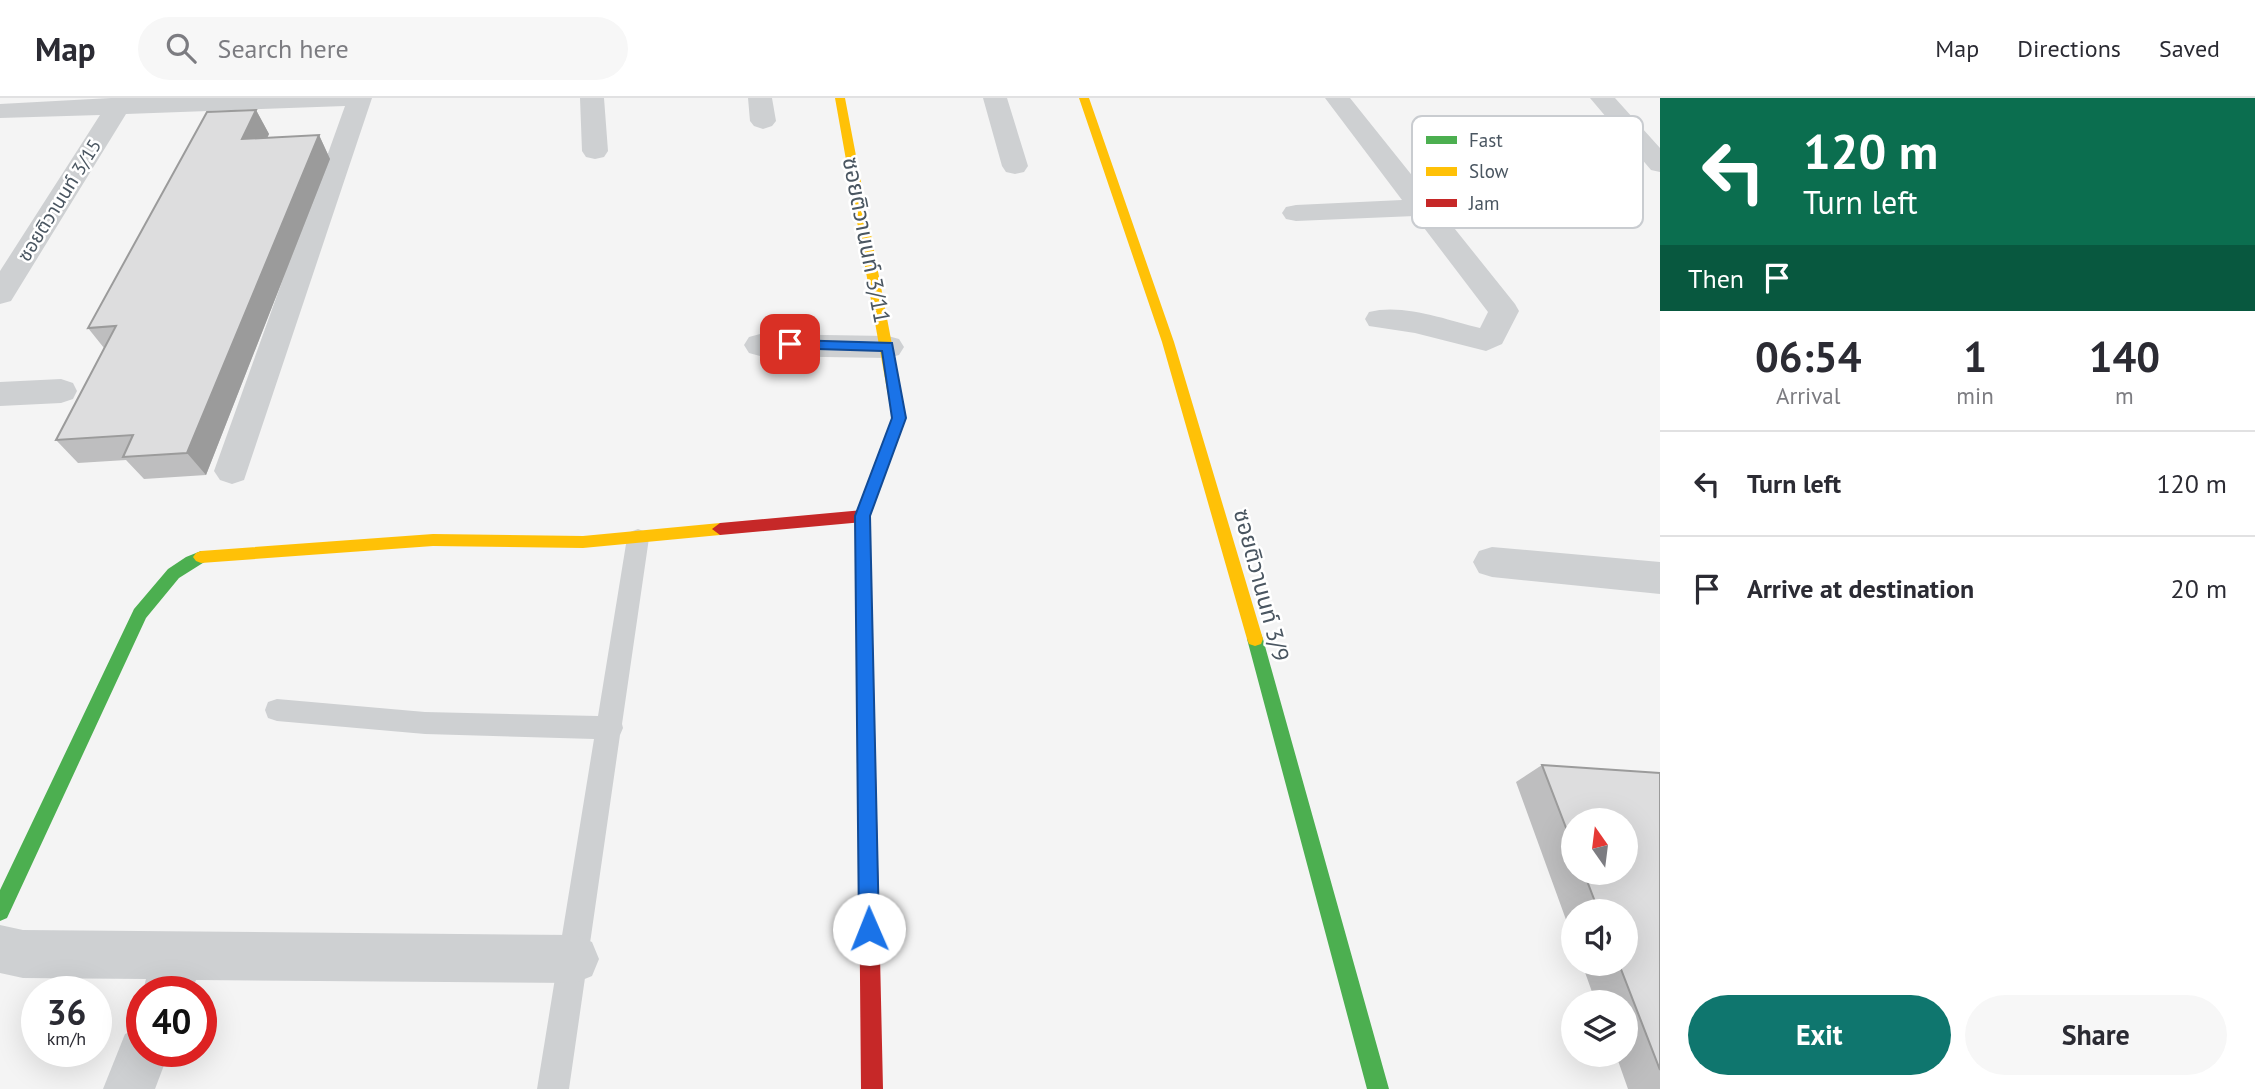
<!DOCTYPE html>
<meta charset="utf-8">
<style>
:root{--surface:#fff;--page:#f7f7f7;--text:#2b2b33;--muted:#7c7c81;--line:#e1e1e2;--accent:#0f766e}
body{margin:0;font-family:"PT Sans","Noto Sans Thai",sans-serif;background:var(--page);color:var(--text);height:100vh;display:flex;flex-direction:column;font-size:26px;white-space:nowrap}
*{box-sizing:border-box;margin:0}
p{font-size:23px;color:var(--muted)}
.icon{flex:none;width:38px;height:38px;fill:none;stroke:currentColor;stroke-width:2;stroke-linecap:round;stroke-linejoin:round}
.map{position:relative;flex:1;overflow:hidden}
.details{display:flex;flex-direction:column;background:var(--surface);width:595px}
.details>*{flex:none}
.guide{background:#0b6e4f;color:#fff;overflow:hidden}
.needle{width:46px;rotate:346deg}
.buttons{position:absolute;left:1561px;top:710px;display:grid;gap:14px}
.buttons a{display:grid;place-items:center;width:77px;height:77px;border-radius:50%;background:var(--surface);box-shadow:0 7px 28px #0002;font-size:35px}
.speed{position:absolute;left:21px;top:878px;display:flex;gap:14px;font-size:35px;font-weight:700;text-align:center}
.speed>*{display:grid;place-content:center;width:91px;height:91px;border-radius:50%;background:var(--surface);box-shadow:0 7px 28px #0002;line-height:1}
.speed small{font-size:18px;font-weight:400}
.speed .limit{border:10px solid #d22;background:#fff;color:#111}
.pin{position:absolute;display:grid;place-items:center;width:60px;height:60px;color:#fff;margin:-30px;border-radius:14px;box-shadow:0 4px 10px #0006}
.me{position:absolute;width:77px;margin:-38px;rotate:359deg;stroke-linejoin:round;filter:drop-shadow(0 0 5px #0008)}
.turn{display:flex;align-items:center;gap:24px;height:147px;padding:0 28px;font-size:32px}
.turn .icon{width:91px;height:91px;stroke-width:2.5}
.turn b{display:block;font-size:49px;line-height:60px}
.then{display:flex;align-items:center;height:66px;padding:0 28px;background:#0003;gap:14px;font-size:26px}
.eta{display:flex;justify-content:space-evenly;align-items:center;height:119px;text-align:center}
.eta b{font-size:42px;font-weight:600;line-height:49px}
.cta{display:flex;gap:14px;margin-top:auto;padding:14px 28px}
.cta a{flex:1;height:80px;border-radius:42px;background:var(--accent);color:#fff;font-size:28px;font-weight:600;line-height:80px;text-align:center}
.cta a+a{background:var(--page);color:var(--text)}
ul{padding:0;list-style:none}
li{display:flex;align-items:center;gap:21px;height:105px;padding:0 28px;border-top:2px solid var(--line)}
li div{flex:1}
li b{display:block;font-size:26px}
li em{font-style:normal}
header{display:flex;align-items:center;gap:42px;box-sizing:border-box;height:98px;padding:0 35px;background:var(--surface);border-bottom:2px solid var(--line)}
header strong{font-size:33px}
nav{display:flex;gap:38px;margin-inline-start:auto;font-size:24px}
.search{width:490px;height:63px;background:var(--page);display:flex;align-items:center;gap:18px;box-sizing:border-box;padding:0 24px;border-radius:38px;color:var(--muted);font-size:26px}
main{display:flex;flex:1;min-height:0}
.map>svg:first-child{display:block}
</style>
<header>
<strong>Map</strong>
<div class="search"><svg class="icon" aria-label="search" viewBox="0 0 24 24"><circle cx="10" cy="10" r="6"/><path d="M15 15l6 6"/></svg>Search here</div>
<nav><a>Map</a><a>Directions</a><a>Saved</a></nav>
</header>
<main>
<div class="map">
<svg width="1660" height="991" viewBox="0 0 1660 991">
<rect width="100%" height="100%" fill="#f4f4f4"/>
<g fill="none" stroke-linecap="round" stroke-linejoin="round">
<path fill="#ced0d2" fill-rule="evenodd" d="M638 431 646 434 649 440 622 626 623 630 620 637 569 991H537L594 641 425 636 277 623 268 620 265 612 268 604 277 601 425 614 598 618 627 440 630 434Z"/>
<path fill="#ced0d2" fill-rule="evenodd" d="M111 0H372L244 382 232 386 220 382 214 373 345 8 126 16 11 203 0 206V173L100 17 0 20V6Z
M580 0H604L608 53 604 59 595 61 586 59 582 53Z
M748 0H772L776 23 772 28 763 31 754 28 750 23Z
M983 0H1007L1028 68 1024 74 1015 76 1006 74 1002 68Z
M1325 0H1350L1515 206 1519 213 1502 246 1486 253 1415 235 1369 228 1365 221 1369 214C1403 205 1447 222 1480 230L1488 214 1415 118 1296 123 1286 121 1282 115 1286 109 1296 107 1402 102Z
M1590 0H1615L1660 50V74L1651 72Z
M760 236 888 238 899 241 904 249 899 257 888 260 760 258 749 255 744 247 749 239Z
M61 281 73 285 77 293 73 301 61 305 0 308V284Z
M1492 449 1660 464V496L1492 479 1479 475 1473 464 1479 453Z
M0 827 23 832 575 837 592 844 599 861 592 878 575 885 196 882 191 894 142 896 146 881 23 880 0 875Z
M142 929V954H169L155 991H103L125 936Z"/>
<path fill="#4caf50" fill-rule="evenodd" d="M201 453 206 455 209 459 206 463 179 480 146 520 7 820 0 823V792L134 511 168 471 186 459Z
M1255 534 1261 536 1263 541 1389 991H1367L1247 541 1249 536Z"/>
<path fill="#ffc107" fill-rule="evenodd" d="M835 0H845L906 320 870 418 873 545 871 550 865 552 859 550 857 545 856 418 892 320Z
M1079 0H1089L1174 244 1263 541 1261 546 1255 548 1249 546 1247 541 1162 244Z
M720 425 728 431 720 437 583 450 433 448 201 465 196 463 193 459 196 455 201 453 433 436 583 438Z"/>
<path fill="#c62828" fill-rule="evenodd" d="M863 412 870 418 863 424 720 437 712 431 720 425Z
M865 538 871 540 873 545 883 991H861L857 545 859 540Z"/>
</g>
<path fill="#bebebf" fill-rule="evenodd" d="M256 12 269 36 267 40 319 37 330 61 206 377 144 381 126 362 78 365 56 342 104 250 88 230Z
M1542 667 1660 675V991H1628L1616 957H1626V905H1596L1582 866H1626V814H1573V841L1516 684ZM1573 723 1626 775H1573Z"/>
<path fill="#9b9b9b" d="M256 12 269 36 255 65 242 41Z
M319 37 330 61 206 377 187 355Z"/>
<path fill="#ddddde" stroke="#9b9b9b" stroke-width="2" d="M256 12 242 41 319 37 187 355 123 359 133 337 56 342 116 228 88 230 207 14Z
M1542 667 1660 675V972L1619 866H1626V814H1599L1584 775H1626V723H1573V748Z"/>
<path fill="#1a73e8" stroke="#114b97" stroke-width="2" d="M790 242 892 245 906 320 870 418 879 831 876 838 869 841 862 838 859 831 855 418 892 320 882 253 786 250V243Z"/>
<g text-anchor="middle" dominant-baseline="central" stroke-width="5" stroke-linejoin="round" paint-order="stroke">
<g font-size="19" fill="#4a5661" stroke="#fff">
<text transform="translate(59 102) rotate(-58)">ซอยติวานนท์ 3/15</text>
</g>
<g font-size="23" fill="#4a5661" stroke="#fff">
<text transform="translate(867 142) rotate(79)">ซอยติวานนท์ 3/11</text>
<text transform="translate(1262 487) rotate(75)">ซอยติวานนท์ 3/9</text>
</g>
</g>
<rect x="1412" y="18" width="231" height="112" rx="10" fill="#fff" stroke="#c9ccd0" stroke-width="2"/>
<rect x="1426" y="38" width="31" height="8" fill="#4caf50"/>
<rect x="1426" y="69" width="31" height="9" fill="#ffc107"/>
<rect x="1426" y="101" width="31" height="8" fill="#c62828"/>
<g font-size="19" fill="#4a5661">
<text x="1469" y="49">Fast</text>
<text x="1469" y="80">Slow</text>
<text x="1469" y="112">Jam</text>
</g>
</svg>
<div class="buttons">
<a><svg class="needle" viewBox="-14 -14 28 28"><path d="M0-13l5 13h-10z" fill="#e53935"/><path d="M0 13l5-13h-10z" fill="#7c7c81"/></svg></a>
<a><svg class="icon" aria-label="sound" viewBox="0 0 24 24"><path d="M4 9h4l5-4v14l-5-4H4zM17 9q2 3 0 6"/></svg></a>
<a><svg class="icon" aria-label="layers" viewBox="0 0 24 24"><path d="M12 4l9 5-9 5-9-5zM3 14l9 5 9-5"/></svg></a>
</div>
<div class="speed"><div>36<small>km/h</small></div><div class="limit">40</div></div>
<div class="pin" style="left:790px;top:246px;background:#d93025"><svg class="icon" aria-label="arrive" viewBox="0 0 24 24"><path d="M6 21V4h12l-3 4 3 4H6"/></svg></div>
<svg class="me" style="left:869px;top:831px" viewBox="-20 -20 40 40"><circle r="19" fill="#fff"/><path d="M0-13L10 11 0 6-10 11z" fill="#1a73e8"/></svg>
</div>
<section class="details">
<div class="guide">
<div class="turn"><svg class="icon" aria-label="left" viewBox="0 0 24 24"><path d="M17 20v-9H6M10 6l-5 5 5 5"/></svg><div><b>120 m</b>Turn left</div></div>
<div class="then">Then<svg class="icon" aria-label="arrive" viewBox="0 0 24 24"><path d="M6 21V4h12l-3 4 3 4H6"/></svg></div>
</div>
<div class="eta">
<div><b>06:54</b><p>Arrival</p></div>
<div><b>1</b><p>min</p></div>
<div><b>140</b><p>m</p></div>
</div>
<ul>
<li><svg class="icon" aria-label="left" viewBox="0 0 24 24"><path d="M17 20v-9H6M10 6l-5 5 5 5"/></svg><div><b>Turn left</b></div><em>120 m</em></li>
<li><svg class="icon" aria-label="arrive" viewBox="0 0 24 24"><path d="M6 21V4h12l-3 4 3 4H6"/></svg><div><b>Arrive at destination</b></div><em>20 m</em></li>
</ul>
<div class="cta"><a>Exit</a><a>Share</a></div>
</section>
</main>
